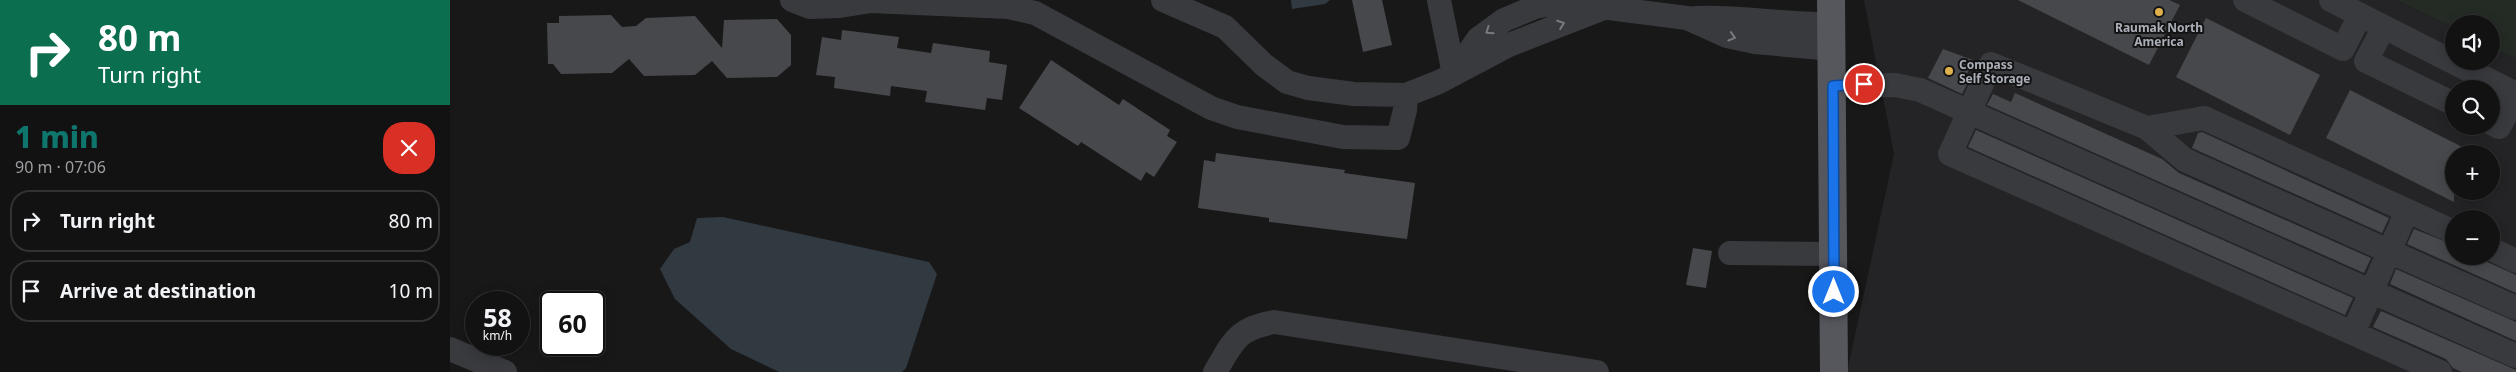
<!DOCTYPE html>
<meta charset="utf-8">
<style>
:root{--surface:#121213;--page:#1f2021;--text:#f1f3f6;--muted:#9c9ea0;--line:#313233;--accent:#0f766e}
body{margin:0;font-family:"Noto Sans",sans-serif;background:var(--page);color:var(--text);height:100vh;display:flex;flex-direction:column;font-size:19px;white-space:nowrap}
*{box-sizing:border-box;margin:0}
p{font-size:16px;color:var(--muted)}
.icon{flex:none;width:28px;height:28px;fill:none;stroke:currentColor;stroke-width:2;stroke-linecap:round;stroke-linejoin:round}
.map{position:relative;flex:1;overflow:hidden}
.side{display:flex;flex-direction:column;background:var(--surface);width:450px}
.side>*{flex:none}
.banner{background:#0b6e4f;color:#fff;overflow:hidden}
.controls{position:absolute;left:1995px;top:15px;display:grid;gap:10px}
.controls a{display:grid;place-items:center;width:55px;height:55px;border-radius:50%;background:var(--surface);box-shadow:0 2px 12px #0003,0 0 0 1px var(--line);font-size:25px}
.speed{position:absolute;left:15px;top:291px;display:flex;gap:10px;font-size:25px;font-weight:700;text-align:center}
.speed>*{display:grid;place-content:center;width:65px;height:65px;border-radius:50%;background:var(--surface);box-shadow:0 2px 12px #0003,0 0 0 1px var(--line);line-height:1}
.speed small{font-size:12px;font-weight:400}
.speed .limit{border:2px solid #111;border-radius:8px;background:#fff;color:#111}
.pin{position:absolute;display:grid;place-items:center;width:42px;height:42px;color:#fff;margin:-21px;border:2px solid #fff;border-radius:50%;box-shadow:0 1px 5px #0007}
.me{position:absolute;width:55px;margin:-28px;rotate:0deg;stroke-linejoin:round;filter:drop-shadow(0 0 4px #0008)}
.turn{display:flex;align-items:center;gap:18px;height:105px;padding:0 15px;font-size:22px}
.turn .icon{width:65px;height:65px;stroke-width:2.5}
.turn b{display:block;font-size:35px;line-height:42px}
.round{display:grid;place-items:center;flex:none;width:52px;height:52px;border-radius:20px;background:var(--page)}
.head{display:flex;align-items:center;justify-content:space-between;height:85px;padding:0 15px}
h1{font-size:30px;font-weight:800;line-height:38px;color:var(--accent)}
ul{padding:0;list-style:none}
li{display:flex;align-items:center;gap:15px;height:62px;margin:0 10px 8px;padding:0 5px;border:2px solid var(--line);border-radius:20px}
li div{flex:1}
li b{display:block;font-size:19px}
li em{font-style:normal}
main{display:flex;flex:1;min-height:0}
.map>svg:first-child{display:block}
</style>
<main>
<section class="side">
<div class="banner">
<div class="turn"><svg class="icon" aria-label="right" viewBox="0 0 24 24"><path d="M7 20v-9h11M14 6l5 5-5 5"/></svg><div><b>80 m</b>Turn right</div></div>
</div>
<div class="head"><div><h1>1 min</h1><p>90 m · 07:06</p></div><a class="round" style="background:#d93025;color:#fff"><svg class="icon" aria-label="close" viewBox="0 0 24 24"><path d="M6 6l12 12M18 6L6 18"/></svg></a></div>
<ul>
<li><svg class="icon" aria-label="right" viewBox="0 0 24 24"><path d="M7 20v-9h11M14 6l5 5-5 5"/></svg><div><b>Turn right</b></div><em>80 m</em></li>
<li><svg class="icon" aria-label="arrive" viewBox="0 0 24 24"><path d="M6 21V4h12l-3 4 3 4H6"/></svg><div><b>Arrive at destination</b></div><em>10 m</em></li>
</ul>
</section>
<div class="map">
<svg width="2066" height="372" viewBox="0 0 2066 372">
<rect width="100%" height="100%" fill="#181819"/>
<path fill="#242426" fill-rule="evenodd" d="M1414 0H1946L2004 28V61H2041V47L2066 59V372H1397L1444 154ZM2004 89H2041V126H2004ZM2004 154H2041V191H2004ZM2004 219H2041V256H2004Z"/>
<path fill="#242b25" d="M1946 0H2066V59L2041 47V24H2004V28Z"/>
<path fill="#323a41" d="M841 0H880L875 4 842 9Z
M273 217 479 262 487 274 456 368 452 372H329L281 349 225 299 210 269 224 249 240 242 247 218Z"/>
<path fill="#47484c" d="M902 0H932L942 45 913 52Z
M1568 0H1719L1730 5 1699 65Z
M161 15 172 27 186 26 196 18 245 16 272 48 274 20 327 19 341 35V65L327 77 277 78 262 61 245 75 194 76 179 59 162 73 111 74 103 64H98L97 23H109V16Z
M1756 18 1870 75 1840 135 1726 77Z
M392 30 449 37 447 48 481 53 483 43 540 51 539 62 557 65 552 100 537 98 535 110 475 102 477 91 441 86 440 96 384 88 385 77 366 75 372 37 391 40Z
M1493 49 1523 60 1514 81 1518 82 1512 94 1478 78Z
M601 60 669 105 673 99 720 130 717 136 727 142 704 177 696 172 691 181 631 142 628 146 569 108Z
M1900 90 2026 154H2004V202L1876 138Z
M1565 93 1712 159 1729 173 1921 258 1914 273 1537 105 1543 94 1561 102Z
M1526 130 1903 298 1895 315 1518 147Z
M1752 132 1939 218 1932 233 1742 148 1748 133Z
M766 153 895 170 894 173 965 183 957 239 819 222V218L748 208 754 160 765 162Z
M1964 229 2004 245V256H2029L2035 261 2066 275V293L1957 244Z
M1243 248 1262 251 1256 288 1236 285Z
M1946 269 2066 322V341L1940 284Z
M1931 311 2066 370V372H2012L2003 368 1996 359 1923 327Z"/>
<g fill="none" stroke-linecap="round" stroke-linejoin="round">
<path stroke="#393a3e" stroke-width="24" d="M342 0 360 7 390 6 421 1 558 7 585 13 761 108 787 117 893 137 948 138 955 110 956 95
M713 0 775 27 814 65 837 82 858 88 904 94 956 95 989 82 1059 45 1151 9
M989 0 1004 74
M1795 0 1893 49 1910 15
M1881 0 2066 94
M1246 18C1291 16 1336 25 1382 24
M1934 27 1916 61 2004 104
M1006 71 1028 39 1054 20 1085 7 1112 2 1237 18 1277 36 1305 42 1382 49
M1383 86 1445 85 1470 90 2066 356
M2041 123 2049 127 2066 96
M1697 128 1735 160 2066 308
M2041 249 2066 261
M1280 253 1384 254
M1903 333 1957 211
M0 349 55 372
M765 372C784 341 786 329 824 322L1147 372
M1990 372 1500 154 1541 64 1697 128 1754 118 2004 232"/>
<path stroke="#55575d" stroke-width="28" d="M1381 0 1384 372"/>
</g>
<defs><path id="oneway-chevron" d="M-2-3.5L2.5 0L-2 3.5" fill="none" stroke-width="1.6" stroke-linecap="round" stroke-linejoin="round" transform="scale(1.25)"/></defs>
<g stroke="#787a81">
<use href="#oneway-chevron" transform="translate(1111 24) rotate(-20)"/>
<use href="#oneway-chevron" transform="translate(1039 31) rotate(145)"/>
<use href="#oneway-chevron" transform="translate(1282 37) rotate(17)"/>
</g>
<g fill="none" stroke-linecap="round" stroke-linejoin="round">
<defs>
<path id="route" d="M1384 292 1383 86 1414 84"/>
</defs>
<use href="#route" stroke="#114b97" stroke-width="12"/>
<use href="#route" stroke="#1a73e8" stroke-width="9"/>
</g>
<g fill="#dfb14a" stroke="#131314" stroke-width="2">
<circle cx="1709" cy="12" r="5"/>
<circle cx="1499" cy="71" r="5"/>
</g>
<g text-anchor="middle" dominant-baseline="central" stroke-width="4" stroke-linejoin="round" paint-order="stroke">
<g font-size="12" font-weight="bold" fill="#abafb8" stroke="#131314">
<text x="1709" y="27">Raumak North<tspan x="1709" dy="14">America</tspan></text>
<text x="1509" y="64" text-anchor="start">Compass<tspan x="1509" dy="14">Self Storage</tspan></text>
</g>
</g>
</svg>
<div class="controls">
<a><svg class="icon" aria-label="sound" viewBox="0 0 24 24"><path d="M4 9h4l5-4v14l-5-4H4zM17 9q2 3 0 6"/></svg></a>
<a><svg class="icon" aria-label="search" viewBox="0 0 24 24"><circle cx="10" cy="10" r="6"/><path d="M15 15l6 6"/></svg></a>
<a>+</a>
<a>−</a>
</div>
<div class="speed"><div>58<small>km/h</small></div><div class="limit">60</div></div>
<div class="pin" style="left:1414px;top:84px;background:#d93025"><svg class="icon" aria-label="arrive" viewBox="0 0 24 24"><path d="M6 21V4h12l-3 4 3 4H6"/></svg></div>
<svg class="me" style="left:1384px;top:292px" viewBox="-20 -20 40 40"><circle r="17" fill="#1a73e8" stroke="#fff" stroke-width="3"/><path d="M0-11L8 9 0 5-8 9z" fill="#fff"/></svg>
</div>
</main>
